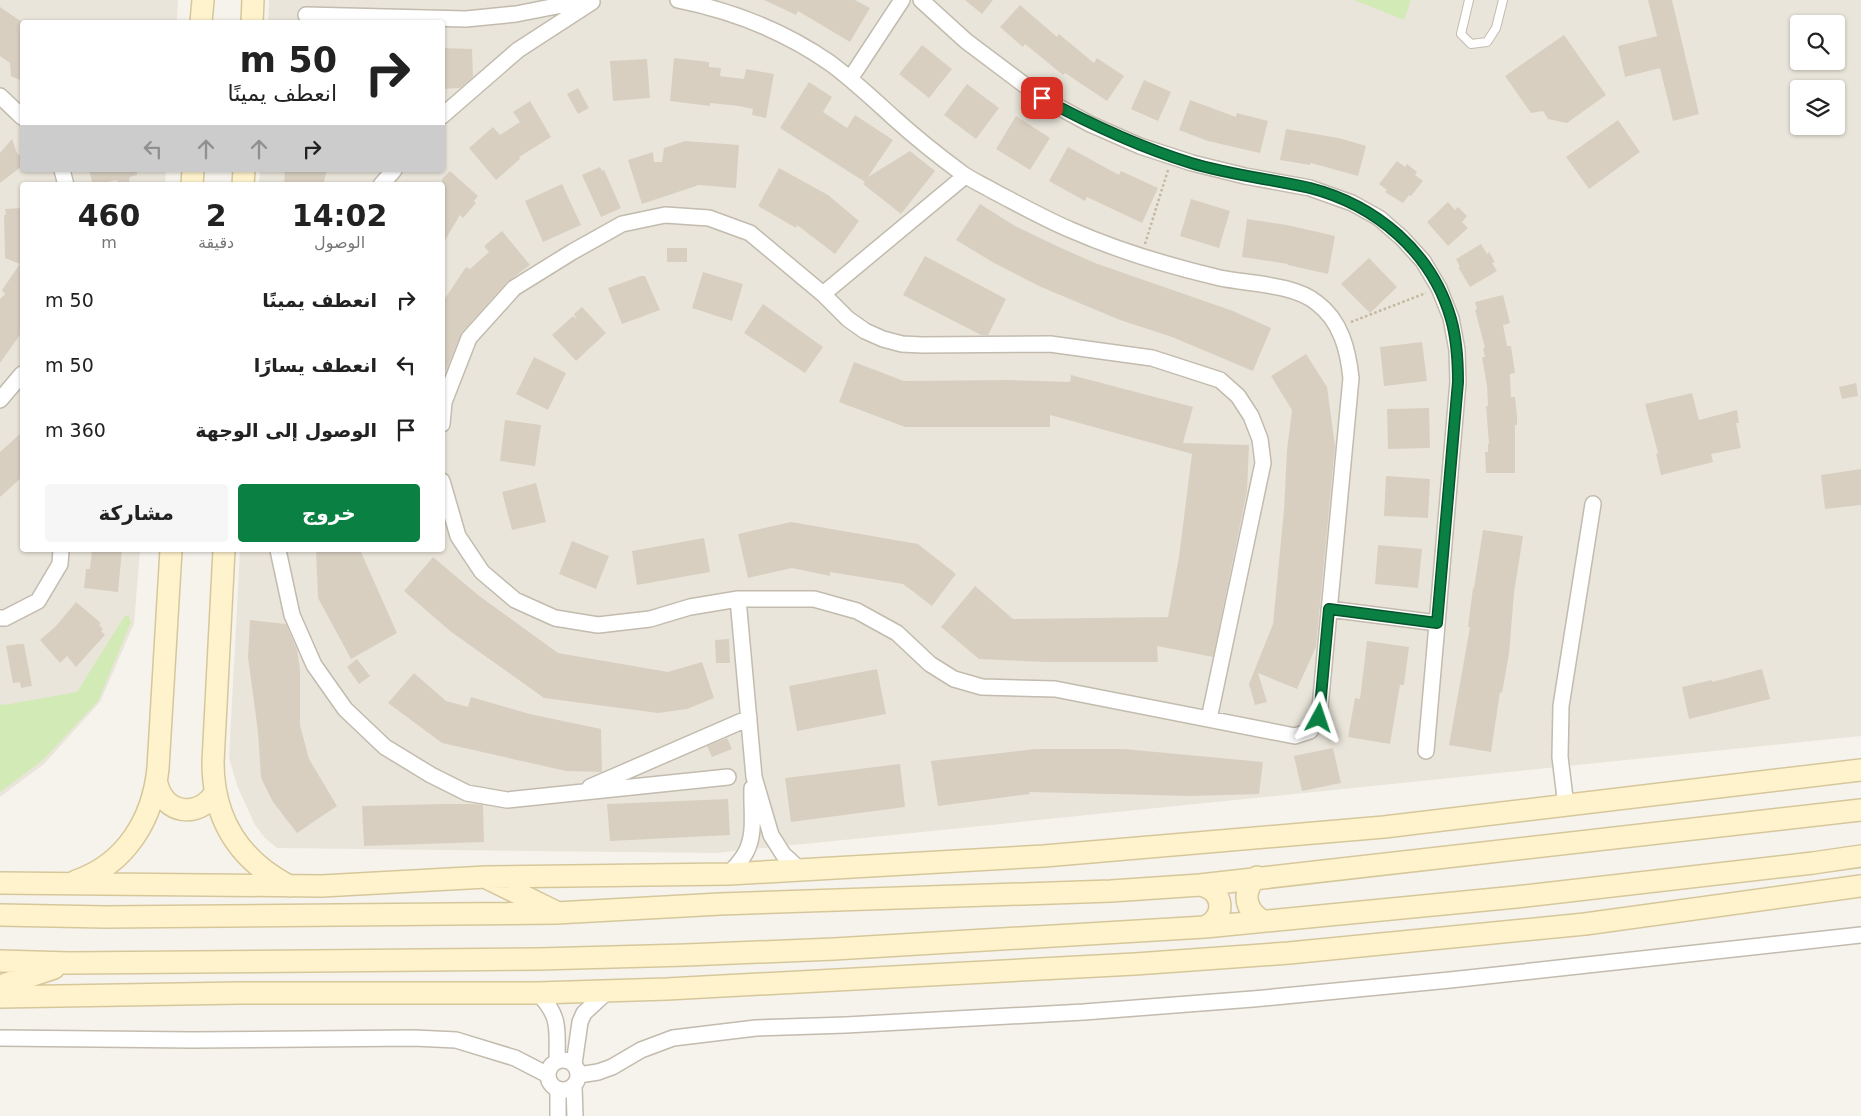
<!DOCTYPE html>
<html lang="ar">
<meta charset="utf-8">
<style>
:root{--surface:#fff;--page:#f6f6f6;--text:#222;--muted:#767676;--accent:#0b8043}
body{margin:0;font-family:"DejaVu Sans","Noto Naskh Arabic",sans-serif;background:var(--page);color:var(--text);direction:rtl;height:100vh;display:flex;flex-direction:column;font-size:19px;white-space:nowrap}
*{box-sizing:border-box;margin:0}
p{font-size:16px;color:var(--muted)}
.icon{flex:none;width:28px;height:28px;fill:none;stroke:currentColor;stroke-width:2;stroke-linecap:round;stroke-linejoin:round}
.map{position:relative;flex:1;overflow:hidden;direction:ltr}
.details{position:absolute;left:20px;top:182px;width:425px;height:370px;display:flex;flex-direction:column;background:var(--surface);border-radius:5px;box-shadow:0 1px 4px #0004;direction:rtl}
.details>*{flex:none}
.guide{position:absolute;left:20px;top:20px;width:425px;height:152px;border-radius:5px;box-shadow:0 1px 4px #0004;direction:rtl;background:#fff;color:var(--text);overflow:hidden}
.tools{position:absolute;left:1790px;top:15px;display:grid;gap:10px}
.tools a{display:grid;place-items:center;width:55px;height:55px;border-radius:5px;background:var(--surface);box-shadow:0 1px 4px #0004;font-size:25px}
.pin{position:absolute;display:grid;place-items:center;width:42px;height:42px;color:#fff;margin:-21px;border-radius:10px;box-shadow:0 2px 8px #0006}
.me{position:absolute;width:55px;margin:-28px;rotate:5deg;stroke-linejoin:round;filter:drop-shadow(0 0 4px #0008)}
.turn{display:flex;align-items:center;gap:18px;height:105px;padding:0 25px;font-size:22px}
.turn .icon{width:65px;height:65px;stroke-width:2.5}
.turn b{display:block;font-size:35px;line-height:42px}
.lanes{display:flex;align-items:center;height:48px;padding:0 25px;background:#0003;justify-content:center;gap:25px;direction:ltr}
.lanes .off{opacity:.35}
.eta{display:flex;justify-content:space-evenly;align-items:center;height:85px;text-align:center}
.eta b{font-size:30px;font-weight:700;line-height:35px}
.button{display:flex;gap:10px;margin-top:auto;padding:10px 25px}
.button a{flex:1;height:58px;border-radius:5px;background:var(--accent);color:#fff;font-size:20px;font-weight:700;line-height:58px;text-align:center}
.button a+a{background:var(--page);color:var(--text)}
ul{padding:0;list-style:none}
li{display:flex;align-items:center;gap:15px;height:65px;padding:0 25px}
li div{flex:1}
li b{display:block;font-size:19px}
li em{font-style:normal}
.map>svg:first-child{display:block}
</style>
<div class="map">
<svg width="1861" height="1116" viewBox="0 0 1861 1116">
<rect width="100%" height="100%" fill="#f6f3ec"/>
<path fill="#eae5da" fill-rule="evenodd" d="M0 0H178L177 22H22V170H166L165 185H22V550H140L134 624 100 702 44 764 0 797Z
M269 0H1861V736L716 853 277 848 265 838 255 825 238 788 229 758 240 550H442V185H259L260 170H442V22H268ZM1799 24H1836V61H1799ZM1799 89H1836V126H1799Z"/>
<path fill="#d2eab5" d="M1354 0H1411L1404 20Z
M128 615 131 622 98 701 43 760 0 792V704L4 705 77 692 124 617Z"/>
<path fill="#d8cfc1" d="M764 0H855L870 8 850 42 798 11 796 15Z
M965 0H993L982 14Z
M1648 0H1672L1699 114 1673 121 1660 68 1625 77 1618 46 1657 36Z
M1020 5 1057 37 1059 34 1094 63 1097 58 1124 76 1107 101 1065 73 1063 75 1025 44 1023 47 1000 27Z
M0 7 22 22V81L11 76 10 63 0 56Z
M1564 35 1606 95 1567 123 1548 119 1543 111 1531 113 1505 76Z
M922 45 952 69 929 98 899 74Z
M442 48 472 49 473 77 460 88 442 89Z
M674 58 709 62V67L721 68 720 76 744 79 746 69 774 74 766 118 752 115 753 109 739 106 710 103V106L670 101Z
M647 59 650 98 613 101 610 61Z
M1144 80 1171 92 1158 121 1131 109Z
M809 82 832 97 823 112 847 128 855 115 893 140 868 177 910 151 935 171 901 214 863 184 865 182 780 128Z
M967 84 999 108 976 139 944 115Z
M578 88 589 108 578 114 567 94Z
M1190 100 1236 117 1237 113 1268 121 1260 153 1208 141 1179 130Z
M530 101 551 137 519 157 520 159 496 180 469 148 493 127 500 135 520 122 513 112Z
M1016 116 1050 138 1030 170 996 149Z
M1618 120 1640 152 1589 189 1566 157Z
M1286 129 1339 138 1366 146 1358 176 1311 163 1310 165 1280 160Z
M12 139 17 153 22 158V166L0 183V153Z
M685 141 739 145 736 188 699 185 642 204 628 160 653 152 654 162H662L664 148Z
M1068 147 1119 175 1121 171 1158 188 1142 223 1087 197 1085 201 1049 181Z
M1397 161 1405 167 1407 164 1417 172 1415 175 1423 181 1411 196 1409 195 1403 203 1385 192 1387 190 1379 184Z
M600 167 602 171 604 170 621 208 601 217 582 175Z
M779 168 828 195 859 221 835 254 797 225 796 228 758 206Z
M89 170H137V175L130 177 128 185H119L117 180 93 185Z
M285 170H327L323 185H284Z
M450 171 478 196 474 201 476 203 463 218 460 215 442 245V179Z
M562 184 581 225 543 242 525 201Z
M1191 199 1230 211 1219 248 1180 236Z
M1448 202 1455 210 1458 207 1467 216 1462 222 1468 228 1448 246 1427 222Z
M980 204 1015 226 1059 247 1095 263 1233 311 1271 328 1253 371 1172 337 1120 320 1041 287 994 263 956 240Z
M22 208V332L0 363V299L5 294 2 290 20 264 5 258 4 215H6L5 209Z
M1247 219 1287 225 1335 236 1328 274 1288 265V264L1242 257Z
M502 231 530 265 507 282 462 332 442 380V303L466 267 470 269 489 252 484 246Z
M1481 244 1487 254 1489 252 1495 262 1492 263 1497 271 1470 287 1458 267H1460L1456 259Z
M667 248H687V262H667Z
M925 256 1006 299 988 335H981L903 295Z
M1369 258 1397 287 1370 313 1341 284Z
M703 272 743 284 732 321 692 308Z
M641 276H645L660 310 622 324 608 288Z
M1503 295 1510 323 1503 325 1507 346H1511L1515 373 1510 374 1511 397H1515L1517 416V425H1515V473H1486L1485 452H1488V444H1489L1486 406H1488L1487 386 1482 357H1485L1483 348H1485L1475 310 1477 309 1475 302Z
M763 304 823 347 805 373 744 333Z
M582 307 606 333 576 361 552 335 573 316 577 320 574 314Z
M1422 342 1427 381 1384 386 1380 347Z
M1306 354 1327 387 1335 446 1316 647 1297 689 1258 673 1267 702 1255 705 1249 684 1273 624 1284 510 1287 450 1292 410 1271 376Z
M534 357 566 373 548 410 516 394Z
M854 362 904 381 1007 380 1070 382 1071 375 1193 407 1183 443 1249 445 1247 491 1213 657 1157 646 1158 662H1046L979 659 941 627 975 586 1013 619 1168 617 1179 557 1192 454 1050 415V427H905L839 402Z
M1856 383 1858 396 1842 399 1839 387Z
M1692 393 1699 420 1737 410 1739 423H1736L1741 448 1711 454 1713 462 1661 475 1656 454 1658 453 1645 404Z
M1429 408 1430 448 1388 449 1387 409Z
M505 420 541 425 535 466 500 461Z
M22 432V477L0 497V452Z
M1861 469V505L1825 509 1821 475Z
M1386 476 1430 479 1428 518 1384 516Z
M536 483 546 522 512 530 502 492Z
M791 522 918 544 956 574 932 606 903 584 830 572V576L792 568 748 578 738 534Z
M1483 530 1523 536 1514 593 1509 654 1502 693 1500 692 1491 752 1449 745 1470 627H1468L1473 588H1474Z
M704 538 710 572 637 585 632 551Z
M572 541 609 556 596 589 559 574Z
M1378 545 1422 549 1418 588 1375 584Z
M92 550H122L118 592 84 588 86 569H90Z
M316 550H360L397 633 351 659 318 598Z
M433 557 478 595 558 653 668 672 702 662 714 698 687 709 658 713 544 698 450 631 404 591Z
M76 602 101 623 99 625 103 629 101 631 105 635 76 667 67 656 60 663 40 640 56 626Z
M250 620 286 624 297 650 300 669V725L309 759 337 806 297 833 273 802 261 778 258 732 248 657Z
M729 639 730 663H716L715 640Z
M1367 641 1409 647 1404 685H1400L1390 744 1348 737 1355 698 1360 699Z
M19 644H24L32 686 21 688 20 682 13 683 6 646Z
M357 659 370 676 359 684 347 667Z
M877 669 886 714 797 731 789 686Z
M1762 669 1770 699 1689 719 1682 687 1712 680V682Z
M414 673 446 701 468 707 471 697 530 714 601 729 602 772 566 771 442 743 388 703Z
M727 738 732 749 712 757 707 746Z
M1333 748 1341 783 1302 791 1294 756Z
M1035 749H1124L1263 762 1259 794 1192 796 1029 792 1030 794 938 806 931 761Z
M900 764 905 807 791 822 785 778Z
M728 799 730 835 610 841 607 804Z
M442 804H473L483 805 484 842 364 846 362 806Z"/>
<g fill="none" stroke-linecap="round" stroke-linejoin="round">
<defs>
<path id="lane" d="M1469 0 1461 34 1471 44 1487 42 1496 28 1503 0"/>
<path id="street" d="M921 0 966 41 1042 98 1090 124 1140 146 1192 163 1245 176 1310 188 1352 203 1379 218 1402 238 1423 261 1439 288 1451 318 1457 350 1458 382 1426 751
M306 15 466 19 516 14 588 0
M850 79 902 0
M0 96 22 117
M442 116 518 50 592 2
M62 170 66 185
M381 185 394 170
M823 294 965 176
M0 400 22 374
M442 424 444 402 469 338 514 288 572 252 622 224 665 215 709 218 750 233 823 294 848 319 865 331 883 339 902 344 922 345 1050 344 1152 358 1220 380 1238 396 1251 416 1260 439 1263 463 1209 719
M442 481 458 536 482 572 515 600 555 618 598 625 650 619 690 607 738 599H814L857 611 897 633 930 664 954 679 982 687 1055 689 1295 736 1310 731 1319 718 1351 378C1348 350 1341 321 1317 303 1294 284 1249 284 1220 278 1169 266 1119 251 1071 230 1045 219 1020 205 995 192 985 186 973 181 963 174 940 157 916 138 894 118 873 99 853 80 830 63 784 31 733 11 678 0
M278 550 292 615 314 665 345 709 385 747 431 775 467 793 507 800 728 777
M738 599 754 777 771 835 783 854 800 870
M1329 609 1437 623
M0 618H5L38 601 60 564 61 550
M590 787 749 718
M1566 806 1560 757 1561 706 1593 504
M729 874C735 867 742 860 746 852 756 833 751 809 752 788
M538 993C561 1017 557 1029 557 1061
M0 1038 193 1040 414 1038 456 1040 515 1058 548 1075
M548 1075a15 15 0 1 1 30 0a15 15 0 1 1-30 0Z
M574 1064 580 1022 584 1013 609 990
M579 1075 598 1072 612 1067 641 1050 673 1038 756 1028 846 1025 1084 1012 1253 999 1450 980 1861 935
M574 1086 575 1116
M558 1089V1116"/>
<path id="secondary" d="M201 22 203 0
M252 22 253 0
M192 185 193 170
M243 185 244 170
M224 550 213 762C213 819 239 860 289 886
M157 784C165 814 198 819 215 793
M1257 877C1241 891 1245 911 1263 921
M489 879 554 911
M76 881C126 864 153 819 158 768L171 550
M0 883 322 886 486 877 729 874 1044 856 1384 827 1861 770
M1200 885C1224 890 1227 916 1205 927
M0 915 105 917 556 913 720 904 1111 891 1200 885 1861 810
M0 961 69 963 539 959 686 955 834 949 1205 927 1516 897 1813 863 1861 856
M0 986 54 968
M0 997 240 993H538L667 989 1135 964 1289 953 1585 924 1861 886"/>
</defs>
<use href="#lane" stroke="#c2bbae" stroke-width="10"/>
<use href="#street" stroke="#c2bbae" stroke-width="18"/>
<use href="#secondary" stroke="#d6c79b" stroke-width="24"/>
<path stroke="#c4b79f" stroke-width="2.5" stroke-dasharray="2.5 2.5" stroke-linecap="butt" d="M1145 244 1168 170
M1351 322 1426 293"/>
<use href="#lane" stroke="#fff" stroke-width="8"/>
<use href="#street" stroke="#fff" stroke-width="15"/>
<use href="#secondary" stroke="#fff3cd" stroke-width="21"/>
</g>
<g fill="none" stroke-linecap="round" stroke-linejoin="round">
<defs>
<path id="route" d="M1042 98C1090 124 1139 147 1191 163 1230 175 1271 179 1310 188 1376 205 1432 252 1451 319 1457 340 1458 361 1458 382L1437 623 1329 609 1319 718"/>
</defs>
<use href="#route" stroke="#07532c" stroke-width="12"/>
<use href="#route" stroke="#0b8043" stroke-width="9"/>
</g>
</svg>
<div class="tools">
<a><svg class="icon" aria-label="search" viewBox="0 0 24 24"><circle cx="10" cy="10" r="6"/><path d="M15 15l6 6"/></svg></a>
<a><svg class="icon" aria-label="layers" viewBox="0 0 24 24"><path d="M12 4l9 5-9 5-9-5zM3 14l9 5 9-5"/></svg></a>
</div>
<div class="pin" style="left:1042px;top:98px;background:#d93025"><svg class="icon" aria-label="arrive" viewBox="0 0 24 24"><path d="M6 21V4h12l-3 4 3 4H6"/></svg></div>
<svg class="me" style="left:1319px;top:718px" viewBox="-20 -20 40 40"><path d="M0-17L14 15 0 8-14 15z" fill="#0b8043" stroke="#fff" stroke-width="4"/></svg>
<div class="guide">
<div class="turn"><svg class="icon" aria-label="right" viewBox="0 0 24 24"><path d="M7 20v-9h11M14 6l5 5-5 5"/></svg><div><b>50 m</b>انعطف يمينًا</div></div>
<div class="lanes"><svg class="icon off" aria-label="left" viewBox="0 0 24 24"><path d="M17 20v-9H6M10 6l-5 5 5 5"/></svg><svg class="icon off" aria-label="ahead" viewBox="0 0 24 24"><path d="M12 20V5M6 11l6-6 6 6"/></svg><svg class="icon off" aria-label="ahead" viewBox="0 0 24 24"><path d="M12 20V5M6 11l6-6 6 6"/></svg><svg class="icon" aria-label="right" viewBox="0 0 24 24"><path d="M7 20v-9h11M14 6l5 5-5 5"/></svg></div>
</div>
<section class="details">
<div class="eta">
<div><b>14:02</b><p>الوصول</p></div>
<div><b>2</b><p>دقيقة</p></div>
<div><b>460</b><p>m</p></div>
</div>
<ul>
<li><svg class="icon" aria-label="right" viewBox="0 0 24 24"><path d="M7 20v-9h11M14 6l5 5-5 5"/></svg><div><b>انعطف يمينًا</b></div><em>50 m</em></li>
<li><svg class="icon" aria-label="left" viewBox="0 0 24 24"><path d="M17 20v-9H6M10 6l-5 5 5 5"/></svg><div><b>انعطف يسارًا</b></div><em>50 m</em></li>
<li><svg class="icon" aria-label="arrive" viewBox="0 0 24 24"><path d="M6 21V4h12l-3 4 3 4H6"/></svg><div><b>الوصول إلى الوجهة</b></div><em>360 m</em></li>
</ul>
<div class="button"><a>خروج</a><a>مشاركة</a></div>
</section>
</div>
